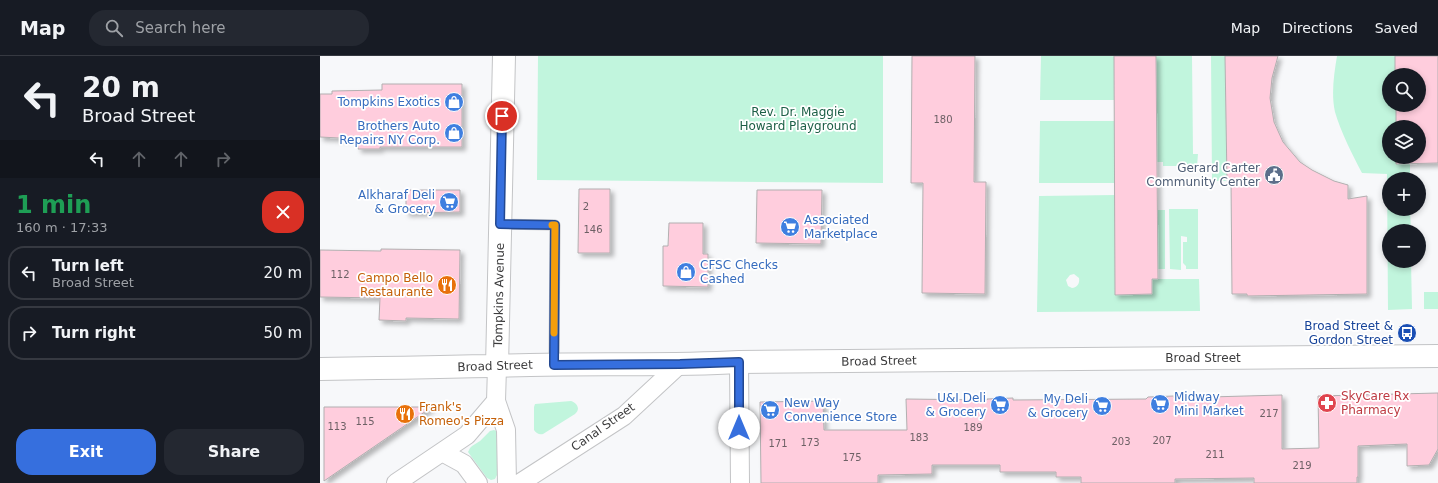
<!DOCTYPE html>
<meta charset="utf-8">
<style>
:root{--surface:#171b24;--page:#242831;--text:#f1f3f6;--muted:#9ea1a6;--line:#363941;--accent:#366fde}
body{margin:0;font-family:"DejaVu Sans",sans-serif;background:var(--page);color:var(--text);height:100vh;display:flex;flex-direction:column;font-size:15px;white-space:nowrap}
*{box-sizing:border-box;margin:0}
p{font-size:13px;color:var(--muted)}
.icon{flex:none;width:22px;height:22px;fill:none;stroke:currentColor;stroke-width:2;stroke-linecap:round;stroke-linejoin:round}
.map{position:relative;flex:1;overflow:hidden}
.drawer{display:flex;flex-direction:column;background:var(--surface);width:320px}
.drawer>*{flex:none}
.guide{background:#171b24;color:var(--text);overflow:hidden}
.controls{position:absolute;left:1062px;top:12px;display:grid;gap:8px}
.controls a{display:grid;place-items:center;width:44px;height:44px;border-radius:50%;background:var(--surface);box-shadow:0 2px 6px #0003;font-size:20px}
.pin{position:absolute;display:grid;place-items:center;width:34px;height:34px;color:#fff;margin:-17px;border:2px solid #fff;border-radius:50%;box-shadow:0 1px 4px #0007}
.me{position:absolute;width:44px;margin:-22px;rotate:0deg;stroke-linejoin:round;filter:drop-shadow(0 0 3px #0008)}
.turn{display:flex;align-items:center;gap:14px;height:84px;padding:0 16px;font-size:18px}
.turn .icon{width:52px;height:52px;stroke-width:2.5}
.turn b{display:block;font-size:28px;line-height:34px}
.lanes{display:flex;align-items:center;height:38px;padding:0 16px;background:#0003;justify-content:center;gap:20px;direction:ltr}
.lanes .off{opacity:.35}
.round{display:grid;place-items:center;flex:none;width:42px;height:42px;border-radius:16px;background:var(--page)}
.headline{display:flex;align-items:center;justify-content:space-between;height:68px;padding:0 16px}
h1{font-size:24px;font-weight:700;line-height:30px;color:#1e9e55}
.button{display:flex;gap:8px;margin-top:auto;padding:8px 16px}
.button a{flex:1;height:46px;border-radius:16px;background:var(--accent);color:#fff;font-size:16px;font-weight:700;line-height:46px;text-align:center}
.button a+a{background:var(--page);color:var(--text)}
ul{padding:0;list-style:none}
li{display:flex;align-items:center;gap:12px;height:54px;margin:0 8px 6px;padding:0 8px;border:2px solid var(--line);border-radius:16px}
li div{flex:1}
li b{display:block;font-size:15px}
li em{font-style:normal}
header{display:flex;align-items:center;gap:24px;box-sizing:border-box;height:56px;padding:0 20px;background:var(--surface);border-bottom:1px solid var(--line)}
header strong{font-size:19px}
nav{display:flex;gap:22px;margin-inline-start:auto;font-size:14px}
.search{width:280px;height:36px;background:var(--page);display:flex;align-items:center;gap:10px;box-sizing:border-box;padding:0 14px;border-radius:16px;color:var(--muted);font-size:15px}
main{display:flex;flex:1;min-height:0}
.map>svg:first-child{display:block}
</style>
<header>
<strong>Map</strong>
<div class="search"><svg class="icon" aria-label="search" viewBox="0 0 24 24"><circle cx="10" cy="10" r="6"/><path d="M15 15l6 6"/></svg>Search here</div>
<nav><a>Map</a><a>Directions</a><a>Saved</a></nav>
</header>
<main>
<section class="drawer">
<div class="guide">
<div class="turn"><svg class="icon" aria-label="left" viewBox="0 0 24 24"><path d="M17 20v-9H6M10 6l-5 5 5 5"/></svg><div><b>20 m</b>Broad Street</div></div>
<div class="lanes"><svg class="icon" aria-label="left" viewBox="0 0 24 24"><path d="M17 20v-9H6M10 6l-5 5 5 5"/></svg><svg class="icon off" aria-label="ahead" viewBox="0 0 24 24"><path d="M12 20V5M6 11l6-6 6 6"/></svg><svg class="icon off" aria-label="ahead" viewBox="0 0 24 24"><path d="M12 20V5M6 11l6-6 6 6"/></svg><svg class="icon off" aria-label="right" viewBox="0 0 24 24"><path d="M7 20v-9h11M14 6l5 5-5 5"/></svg></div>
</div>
<div class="headline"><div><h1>1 min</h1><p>160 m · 17:33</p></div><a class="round" style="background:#d93025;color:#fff"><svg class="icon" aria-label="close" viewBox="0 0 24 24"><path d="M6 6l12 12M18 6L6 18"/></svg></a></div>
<ul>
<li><svg class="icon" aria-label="left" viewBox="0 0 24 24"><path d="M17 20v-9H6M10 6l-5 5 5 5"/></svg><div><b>Turn left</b><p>Broad Street</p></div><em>20 m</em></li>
<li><svg class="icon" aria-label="right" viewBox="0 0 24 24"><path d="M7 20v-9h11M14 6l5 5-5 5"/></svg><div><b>Turn right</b></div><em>50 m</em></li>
</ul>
<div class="button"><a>Exit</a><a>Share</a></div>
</section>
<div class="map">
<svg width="1118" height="427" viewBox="0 0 1118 427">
<defs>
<filter id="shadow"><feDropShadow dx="3.5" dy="3.5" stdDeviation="2" flood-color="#0004"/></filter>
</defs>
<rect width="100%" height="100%" fill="#f7f8fa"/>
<path fill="#c1f5dd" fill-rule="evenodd" d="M218 0H563V127L217 124Z
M721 0H794V44H720Z
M836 0H872L873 98H878L877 110H843V106H837Z
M891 0H905L907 125H892Z
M1017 0H1075V19H1069V49H1076V71H1069V101H1076L1077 108H1090V123H1069V153H1090L1091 175H1069V205H1091L1092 253 1068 254 1067 118 1042 117C1033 100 1020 74 1015 56 1011 38 1014 18 1017 0Z
M720 65H794L795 127H719Z
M795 139 796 239 832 238V223H879L880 255 717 256 719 140ZM754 218 759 222C760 228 757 231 752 232L748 230 746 224 750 219Z
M849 153H878V213H866V210L863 207V186H867V181L861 180V214L850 213Z
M837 154H845V213H837Z
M1104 236H1118V253H1104Z
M251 345C257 347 261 353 255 358L223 378C219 379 216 377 214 374V351L215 348Z
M174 374 178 376V417L175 423 171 424 167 422 148 396 150 392 152 390 160 385 170 375Z"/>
<path fill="#ffcddd" stroke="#b2afb0" filter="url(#shadow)" d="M592 0H655L654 126H666L665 238 602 237 603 127H591Z
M794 0H836L838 223H832V238L795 239Z
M905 0H958L952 22 950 42 954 66 963 86 980 106 992 114 1014 125 1028 129V143L1047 140V238L927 240V238H912L911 125H907Z
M1075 0H1118V107L1076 108V101H1099V71H1076V49H1099V19H1075Z
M62 28H142V91H60V93H38V83L0 81V38H12V35L62 34Z
M259 133H290V197H258Z
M86 134H140V156L86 157Z
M437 134H502L501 188 436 187Z
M349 167H383V198H388V231L343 230V190H348Z
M61 193 140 194 139 263 86 262V265L59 264 60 242 0 241V194L61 195Z
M1118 337V393L1109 409 1087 410V388L1038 390V421H1037V427H934V422L855 423V427H761V421H736V416H680V409H612V418L558 419V427H441L440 346 503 345 504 374H587L586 343 667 344V343L693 342V344L826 343 828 341 854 340V342L962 339V393L999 392 998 340Z
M4 351H112L4 425Z"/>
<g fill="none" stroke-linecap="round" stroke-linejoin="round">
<defs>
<path id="service" d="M180 168 235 169 234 309"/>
<path id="minor" d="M419 306 420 427
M177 311 176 345 186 374 187 427
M122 396 144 408 158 427
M76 427 147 379 176 345
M200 427 304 360 360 308"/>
<path id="tertiary" d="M177 311 184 0
M0 313C70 312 140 311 210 309 279 307 349 310 419 306L1118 300"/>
</defs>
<use href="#service" stroke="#c3c4c6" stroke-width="11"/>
<use href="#minor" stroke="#c3c4c6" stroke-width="20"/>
<use href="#tertiary" stroke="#c3c4c6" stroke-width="24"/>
<use href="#service" stroke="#fff" stroke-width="9"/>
<use href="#minor" stroke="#fff" stroke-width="18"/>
<use href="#tertiary" stroke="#fff" stroke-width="22"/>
</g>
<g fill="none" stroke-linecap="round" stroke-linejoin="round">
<defs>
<path id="route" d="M182 60 180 168 235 169 234 309 360 308 419 306V372"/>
</defs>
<use href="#route" stroke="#234890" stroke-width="10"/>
<use href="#route" stroke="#366fde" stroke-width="7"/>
<path stroke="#f59e0b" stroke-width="7" d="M232 169H235L234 277"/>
</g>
<defs>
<symbol id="shop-disc" viewBox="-11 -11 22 22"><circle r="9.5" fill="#3f7fe0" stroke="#fff"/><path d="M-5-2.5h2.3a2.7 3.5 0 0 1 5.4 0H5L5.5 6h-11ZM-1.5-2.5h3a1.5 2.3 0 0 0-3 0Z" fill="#fff"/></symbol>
<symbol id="civic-disc" viewBox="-11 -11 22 22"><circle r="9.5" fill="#5c6f8a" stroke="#fff"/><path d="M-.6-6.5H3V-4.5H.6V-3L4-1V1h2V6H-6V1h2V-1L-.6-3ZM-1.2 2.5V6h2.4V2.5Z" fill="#fff"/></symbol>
<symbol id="supermarket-disc" viewBox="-11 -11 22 22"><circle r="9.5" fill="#3f7fe0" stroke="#fff"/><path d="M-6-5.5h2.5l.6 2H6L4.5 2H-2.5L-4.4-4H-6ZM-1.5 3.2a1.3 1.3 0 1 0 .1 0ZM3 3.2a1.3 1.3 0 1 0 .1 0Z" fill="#fff"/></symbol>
<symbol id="restaurant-disc" viewBox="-11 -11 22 22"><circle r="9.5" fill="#e8710a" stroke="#fff"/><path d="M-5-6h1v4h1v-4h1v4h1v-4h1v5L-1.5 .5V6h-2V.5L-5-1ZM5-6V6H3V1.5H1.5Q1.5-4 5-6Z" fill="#fff"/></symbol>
<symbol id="bus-disc" viewBox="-11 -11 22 22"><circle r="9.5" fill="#1a4fb4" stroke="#fff"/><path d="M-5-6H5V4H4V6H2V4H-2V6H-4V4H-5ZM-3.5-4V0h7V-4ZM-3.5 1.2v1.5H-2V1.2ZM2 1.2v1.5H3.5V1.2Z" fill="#fff"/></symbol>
<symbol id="pharmacy-disc" viewBox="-11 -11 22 22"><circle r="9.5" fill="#e0444e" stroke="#fff"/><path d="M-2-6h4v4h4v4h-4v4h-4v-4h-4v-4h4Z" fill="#fff"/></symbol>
</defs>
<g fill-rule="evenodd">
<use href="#shop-disc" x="123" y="35" width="22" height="22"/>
<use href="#shop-disc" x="123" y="66" width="22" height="22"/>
<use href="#civic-disc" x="943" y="108" width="22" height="22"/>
<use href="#supermarket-disc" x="118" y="135" width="22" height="22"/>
<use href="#supermarket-disc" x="459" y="160" width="22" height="22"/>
<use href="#shop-disc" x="355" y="205" width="22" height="22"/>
<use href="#restaurant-disc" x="116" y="218" width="22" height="22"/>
<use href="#bus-disc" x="1076" y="266" width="22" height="22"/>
<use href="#pharmacy-disc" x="996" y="336" width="22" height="22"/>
<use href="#supermarket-disc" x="829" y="337" width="22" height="22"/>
<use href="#supermarket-disc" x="669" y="338" width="22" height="22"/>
<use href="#supermarket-disc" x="771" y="339" width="22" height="22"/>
<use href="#supermarket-disc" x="439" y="343" width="22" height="22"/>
<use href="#restaurant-disc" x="74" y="347" width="22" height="22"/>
</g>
<g text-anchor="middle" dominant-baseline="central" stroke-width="3.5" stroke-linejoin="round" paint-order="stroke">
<g font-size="10" fill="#6d6065">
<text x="623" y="63">180</text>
<text x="266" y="150">2</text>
<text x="273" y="173">146</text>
<text x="20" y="218">112</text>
<text x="949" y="357">217</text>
<text x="45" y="365">115</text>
<text x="17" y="370">113</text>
<text x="653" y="371">189</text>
<text x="599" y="381">183</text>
<text x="842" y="384">207</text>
<text x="801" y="385">203</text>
<text x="490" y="386">173</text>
<text x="458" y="387">171</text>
<text x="895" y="398">211</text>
<text x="532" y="401">175</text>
<text x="982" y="409">219</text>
</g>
<g font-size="12" fill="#366cbe" stroke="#fff" text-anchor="end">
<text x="120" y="46">Tompkins Exotics</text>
<text x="120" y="70">Brothers Auto<tspan x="120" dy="14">Repairs NY Corp.</tspan></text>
<text x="115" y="139">Alkharaf Deli<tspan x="115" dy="14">&amp; Grocery</tspan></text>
<text x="484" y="164" text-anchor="start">Associated<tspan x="484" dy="14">Marketplace</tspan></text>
<text x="380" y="209" text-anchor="start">CFSC Checks<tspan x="380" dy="14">Cashed</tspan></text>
<text x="854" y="341" text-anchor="start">Midway<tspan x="854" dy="14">Mini Market</tspan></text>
<text x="666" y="342">U&amp;I Deli<tspan x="666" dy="14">&amp; Grocery</tspan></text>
<text x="768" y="343">My Deli<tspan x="768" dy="14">&amp; Grocery</tspan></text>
<text x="464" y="347" text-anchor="start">New Way<tspan x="464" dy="14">Convenience Store</tspan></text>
</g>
<g font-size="12" fill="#1c5f46" stroke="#fff">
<text x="478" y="56">Rev. Dr. Maggie<tspan x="478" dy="14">Howard Playground</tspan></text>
</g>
<g font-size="12" fill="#4e5e75" stroke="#fff" text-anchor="end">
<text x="940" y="112">Gerard Carter<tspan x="940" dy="14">Community Center</tspan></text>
</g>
<g font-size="12" fill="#c56008" stroke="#fff" text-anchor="end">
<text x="113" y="222">Campo Bello<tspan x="113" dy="14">Restaurante</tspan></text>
<text x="99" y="351" text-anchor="start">Frank's<tspan x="99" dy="14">Romeo's Pizza</tspan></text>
</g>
<g font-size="12" fill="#3c3c3d" stroke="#fff">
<text transform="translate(179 239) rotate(-89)">Tompkins Avenue</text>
<text x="883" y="302">Broad Street</text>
<text transform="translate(559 305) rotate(-1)">Broad Street</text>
<text transform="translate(175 310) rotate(-2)">Broad Street</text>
<text transform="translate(283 371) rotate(-35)">Canal Street</text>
</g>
<g font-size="12" fill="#164399" stroke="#fff" text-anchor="end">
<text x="1073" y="270">Broad Street &amp;<tspan x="1073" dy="14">Gordon Street</tspan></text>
</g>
<g font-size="12" fill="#be3a42" stroke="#fff" text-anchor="start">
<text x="1021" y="340">SkyCare Rx<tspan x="1021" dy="14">Pharmacy</tspan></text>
</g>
</g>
</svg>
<div class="controls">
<a><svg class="icon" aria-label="search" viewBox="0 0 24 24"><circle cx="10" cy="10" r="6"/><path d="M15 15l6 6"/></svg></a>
<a><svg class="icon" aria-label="layers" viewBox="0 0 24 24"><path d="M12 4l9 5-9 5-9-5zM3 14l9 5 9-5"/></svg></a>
<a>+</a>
<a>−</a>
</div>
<div class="pin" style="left:182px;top:60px;background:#d93025"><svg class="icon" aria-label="arrive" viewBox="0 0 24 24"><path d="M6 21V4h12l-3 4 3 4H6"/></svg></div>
<svg class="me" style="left:419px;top:372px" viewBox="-20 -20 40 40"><circle r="19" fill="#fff"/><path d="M0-13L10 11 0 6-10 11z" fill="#366fde"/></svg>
</div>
</main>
